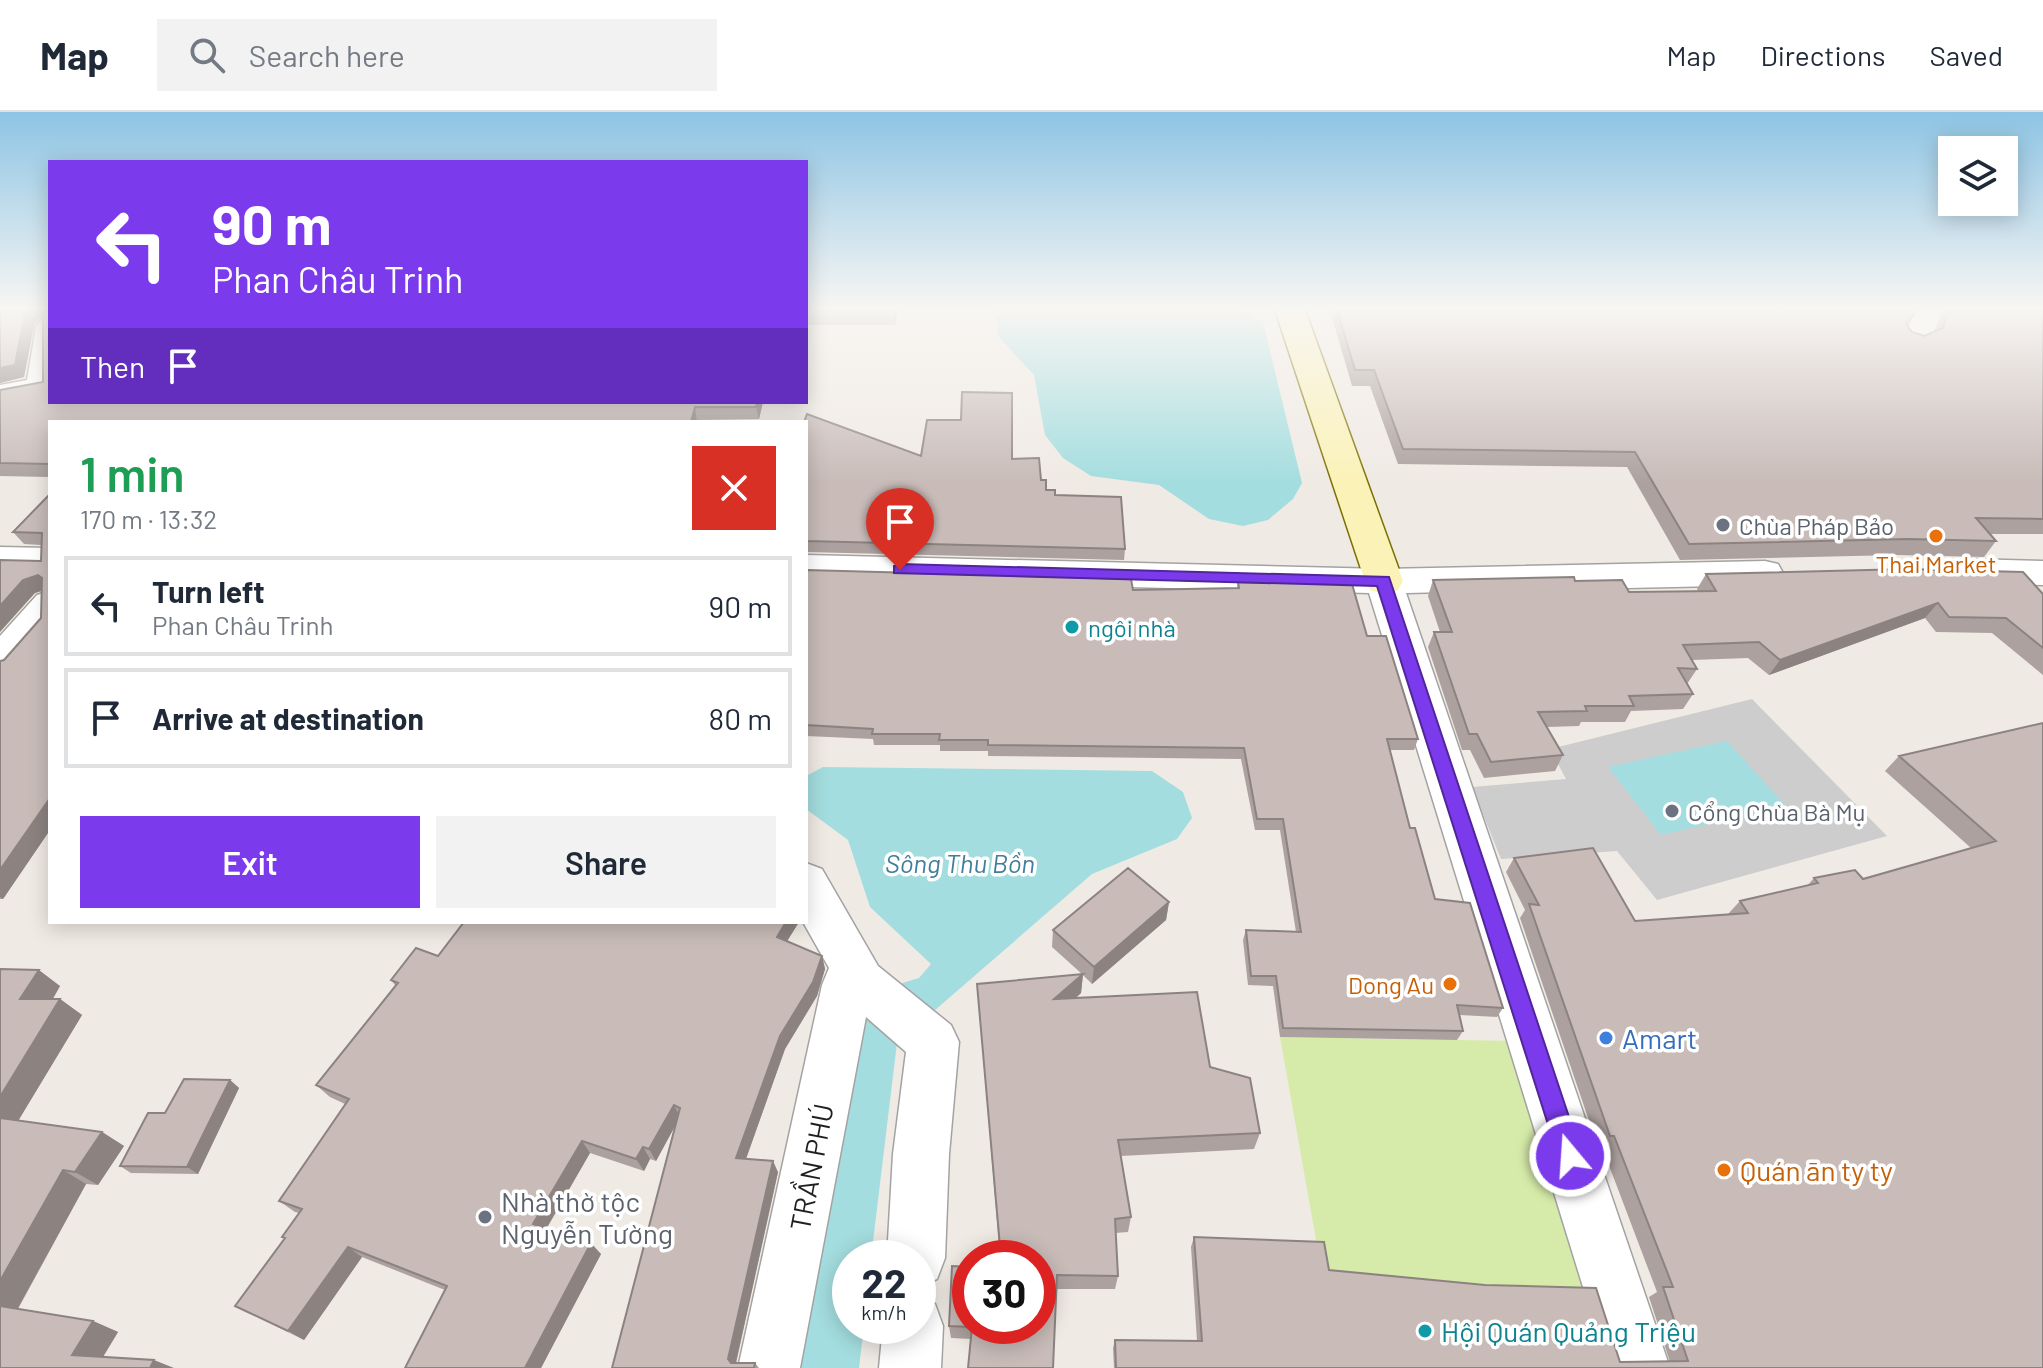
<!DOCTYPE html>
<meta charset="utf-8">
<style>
:root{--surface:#fff;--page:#f2f2f3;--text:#1f2937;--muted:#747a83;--line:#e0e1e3;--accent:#7c3aed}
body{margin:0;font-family:Barlow,sans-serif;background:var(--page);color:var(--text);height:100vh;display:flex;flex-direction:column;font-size:30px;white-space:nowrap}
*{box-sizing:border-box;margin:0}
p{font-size:26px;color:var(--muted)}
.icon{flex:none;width:44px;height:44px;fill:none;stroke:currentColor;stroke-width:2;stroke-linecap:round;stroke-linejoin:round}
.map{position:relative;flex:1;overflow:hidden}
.details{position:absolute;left:48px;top:308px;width:760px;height:504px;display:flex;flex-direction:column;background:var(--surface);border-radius:0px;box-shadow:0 4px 20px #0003}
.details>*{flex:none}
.top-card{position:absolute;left:48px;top:48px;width:760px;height:244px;border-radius:0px;box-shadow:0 4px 20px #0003;background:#7c3aed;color:#fff;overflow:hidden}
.buttons{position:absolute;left:1938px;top:24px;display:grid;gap:16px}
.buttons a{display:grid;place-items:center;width:80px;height:80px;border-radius:0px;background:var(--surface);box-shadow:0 4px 20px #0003;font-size:40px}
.speed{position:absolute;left:832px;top:1128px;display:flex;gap:16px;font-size:40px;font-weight:700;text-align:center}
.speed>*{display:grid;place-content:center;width:104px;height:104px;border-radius:50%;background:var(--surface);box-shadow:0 4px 20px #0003;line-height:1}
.speed small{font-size:20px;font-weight:400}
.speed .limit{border:12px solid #d22;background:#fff;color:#111}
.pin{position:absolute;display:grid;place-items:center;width:68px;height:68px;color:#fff;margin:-82px -34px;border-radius:50% 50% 50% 0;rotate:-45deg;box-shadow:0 0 8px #0007}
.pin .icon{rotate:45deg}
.me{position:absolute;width:88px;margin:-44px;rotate:342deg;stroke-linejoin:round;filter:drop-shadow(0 0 6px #0008)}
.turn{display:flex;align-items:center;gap:28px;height:168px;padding:0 32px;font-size:36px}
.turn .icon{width:104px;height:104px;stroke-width:2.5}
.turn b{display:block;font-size:56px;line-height:68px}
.then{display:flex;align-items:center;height:76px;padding:0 32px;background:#0003;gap:16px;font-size:30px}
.round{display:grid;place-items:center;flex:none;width:84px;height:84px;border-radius:0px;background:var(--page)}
.overview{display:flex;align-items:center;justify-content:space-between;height:136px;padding:0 32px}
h1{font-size:48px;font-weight:600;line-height:60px;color:#1e9e55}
.primary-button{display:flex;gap:16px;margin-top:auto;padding:16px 32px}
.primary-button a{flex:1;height:92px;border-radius:0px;background:var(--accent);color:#fff;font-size:32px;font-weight:600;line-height:92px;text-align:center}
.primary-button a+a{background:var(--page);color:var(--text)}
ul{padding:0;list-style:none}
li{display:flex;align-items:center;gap:24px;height:100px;margin:0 16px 12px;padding:0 16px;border:4px solid var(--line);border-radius:0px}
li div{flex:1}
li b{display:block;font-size:30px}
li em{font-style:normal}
header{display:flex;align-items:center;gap:48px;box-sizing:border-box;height:112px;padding:0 40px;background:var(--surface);border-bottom:2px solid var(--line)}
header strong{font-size:38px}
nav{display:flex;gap:44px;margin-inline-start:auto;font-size:28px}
.search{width:560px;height:72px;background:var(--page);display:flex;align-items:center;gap:20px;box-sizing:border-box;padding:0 28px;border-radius:0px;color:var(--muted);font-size:30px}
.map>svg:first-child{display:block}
</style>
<header>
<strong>Map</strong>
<div class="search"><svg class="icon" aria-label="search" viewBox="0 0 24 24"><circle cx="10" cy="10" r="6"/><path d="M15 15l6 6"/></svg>Search here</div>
<nav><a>Map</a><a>Directions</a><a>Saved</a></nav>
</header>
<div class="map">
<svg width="2043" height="1256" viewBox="0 0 2043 1256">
<rect width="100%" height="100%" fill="#f0eae4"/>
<path fill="#cdcdcd" d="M1752 587 1887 724 1657 788 1617 739 1501 747 1472 675 1566 667 1550 637Z"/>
<path fill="#d6eba9" d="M1280 925 1516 929 1596 1185 1323 1167Z"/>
<path fill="#a4dddf" d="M1000 195H1228L1263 210 1302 371 1293 387 1268 408 1243 414 1209 407 1159 373 1091 364 1063 346 1045 323 1034 263 998 224 996 196Z
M1727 629 1786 694 1661 723 1608 655Z
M823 655 1152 659 1183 680 1192 706 1177 727 1092 762 897 931 871 1146H850V1214H864L859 1256H786L856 885 919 866 931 852 870 795 848 728 806 697V664Z"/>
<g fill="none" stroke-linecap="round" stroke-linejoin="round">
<defs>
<path id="street" d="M1916 195H1944L1930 230 1915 236 1905 233 1900 227 1907 219Z
M50 206V281L0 291V273L27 268 36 215 40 209Z
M0 435 50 436V460L0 459Z
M806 443 1384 457 1765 449 1778 452 1783 461 1778 470 1765 473 1406 481 1670 1256H1608L1369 481 806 467Z
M1967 447 2043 449V473L1967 471 1954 467 1949 459 1954 451Z
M50 479V517L14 559 0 563V524L37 483Z
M806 751 822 757 878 854 951 913 959 930 949 1042 945 1146 937 1167 918 1175V1146H887L893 1042 906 940 866 905 800 1256H738L822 873 829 856 803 810H806Z
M918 1186 935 1192 943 1214 941 1256H879L883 1214H918Z"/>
<path id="secondary" d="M1274 195H1304L1403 469 1398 478 1384 482 1370 478 1365 469Z"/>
</defs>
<use href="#street" stroke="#a3a3a3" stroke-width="3"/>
<use href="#secondary" stroke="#7a7002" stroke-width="3"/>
<use href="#street" fill="#fff" fill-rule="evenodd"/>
<use href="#secondary" fill="#fbf2b7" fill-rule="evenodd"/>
</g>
<path fill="#aca19e" d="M0 195 763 290 759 307 698 308 697 310H50V365L0 364V278L43 270V205L39 206 34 213 24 265 0 271Z
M806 195H898L895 213H806Z
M1329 195H1917L1914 203 1907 213 1912 220 1924 224 1937 218 1946 195H2043V422H1990L1996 429 1984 445 1896 443 1680 448 1627 355 1398 352 1370 274H1352Z
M806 310 921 344 1012 347 1041 368 1046 378 1055 383 1125 437 1124 448 806 440Z
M50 382V718L3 787H0V549L4 548 41 506 42 479 35 481 41 449V433L24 432 13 420Z
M806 458 1133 478 1237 476 1238 470 1367 524 1418 627 1414 638H1389L1410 716 1435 787 1503 896 1497 905 1460 903 1463 919 1457 928 1280 925 1273 874 1248 873 1243 828 1246 818 1296 820 1280 718H1255L1241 647 988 644V639H940V633H874L873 627 806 624Z
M1706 462 2043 482V563L1992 521 1936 520 1925 506 1769 563 1748 546 1692 548 1697 557 1687 572 1693 582 1683 597 1631 599 1625 610H1581L1579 614 1547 615 1563 643 1555 659 1484 666 1470 638H1462L1428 535 1434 520H1440L1428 484 1433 468 1575 469 1629 480 1698 479 1697 477Z
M2043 611V1256H1114L1113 1236 1115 1228 1197 1229 1191 1135 1194 1125 1329 1158 1620 1250H1670L1649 1185 1657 1180 1602 1035H1598L1520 806 1525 798 1506 760 1514 746 1635 809 1728 802 1740 789 1807 774 1814 766 1863 767 1971 736 1885 659 1899 644Z
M1128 756 1169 790 1166 808 1092 872 1083 863 1081 881 1076 886 1197 880 1210 955 1250 966 1260 1021 1254 1037 1121 1044 1131 1105 1128 1120 1115 1121 1118 1164 1115 1177H1056L1053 1256H968L971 1227 951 1226 949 1214 952 1154 970 1155V1214H1038V1146H1000L977 872 1082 862 1052 835 1053 818Z
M464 810H799L787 829 822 844 825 857 817 884 785 937 746 1047 778 1060 736 1251H755L759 1256H612L675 1014 656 1049 650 1047 644 1059 590 1041 547 1116 601 1142 541 1256H405L445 1178 362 1145 304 1228 235 1194 285 1127 282 1125 299 1101 295 1100 279 1089 345 992 330 985 316 973 395 873 391 868 438 844Z
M0 857 60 874 53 887H60L82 903 18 1009 102 1020 124 1034 98 1073 86 1072 18 1197 93 1209 118 1220 103 1245 0 1256Z
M230 968 239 976 198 1062 131 1061 120 1054Z"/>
<path fill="#8c8381" d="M30 195H46L50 204 39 206 34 213 24 265 0 271V256L25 201Z
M893 195H898L895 213Z
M757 290H763L759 307 756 295Z
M695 295 697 310H691Z
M38 463 49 476 35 481 0 520V494L23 468Z
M1938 491 1925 506 1769 563 1780 548Z
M50 686V718L3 787 0 785V758Z
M1169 790 1166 808 1092 872 1094 855Z
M786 810H799L781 839 777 825Z
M822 844 825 857 817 884 785 937 742 1058 736 1046 780 924Z
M39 858 60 874 43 903 20 887Z
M1083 862 1081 881 1053 905 1054 887Z
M60 887 82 903 12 1019 0 1012V985Z
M230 968 239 976 198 1062 187 1055Z
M674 993 680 1005 656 1049 649 1037Z
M102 1020 124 1034 98 1073 75 1060Z
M582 1029 590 1041 543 1122 533 1112Z
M643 1035 650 1047 644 1059 636 1047Z
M773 1049 778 1060 735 1255 728 1247Z
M63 1058 86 1072 14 1203 0 1198V1169Z
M591 1131 601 1142 541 1256H525Z
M348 1135 362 1145 304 1228 288 1219Z
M93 1209 118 1220 98 1253 72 1243Z
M154 1248 174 1256H150Z"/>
<path fill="#c8bbb8" stroke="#8c8381" stroke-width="2" d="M0 195H30L25 201 15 253 0 256Z
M43 195H50V290H757L756 295H695L691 310H50V352L0 351V278L43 270Z
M1336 195H1917L1914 203 1906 212 1912 220 1924 224 1943 216 1950 195H2043V407L1976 406 1996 429 1908 427 1689 432 1635 340 1403 337 1374 258H1355Z
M962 280 1012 281V347L1039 346 1041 368H1046V378H1055V383L1121 385 1125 437 806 429V310H804L807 302 921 344 927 308H961Z
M50 382V686L0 758V549L4 548 41 506 42 466 38 463 23 468 0 494V448L41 449 42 421 13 420Z
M1908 457 2023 460 2043 482V536L2006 506 1949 505 1938 491 1780 548 1759 530 1683 533 1697 557 1678 556 1693 582 1629 584 1634 594H1585L1587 599 1538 600 1563 643 1491 650 1477 622H1469L1434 520H1452L1433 468 1574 465 1575 469 1622 468 1629 480 1716 479 1706 462Z
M806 458 1131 467 1133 478 1239 476 1238 470 1352 472 1367 524H1386L1418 627H1387L1410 716H1415L1435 787 1470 791 1503 896 1457 893 1463 919 1283 916 1276 864H1251L1246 818 1301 820 1283 707H1257L1244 636 988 633V628H939L940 622H872L873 617 806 613Z
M2043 611V1256H1116L1115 1228 1202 1229 1194 1125 1324 1130 1329 1158 1485 1173 1596 1176 1620 1250 1688 1249 1663 1175H1673L1614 1024H1610L1529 792 1539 793 1514 746 1593 736 1635 809 1748 801 1740 789 1818 771 1814 766 1855 758 1863 767 1996 729 1899 644Z
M1128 756 1169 790 1094 855 1053 818Z
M464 810H786L777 825 822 844 813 870 780 924 736 1046 773 1049 728 1247 731 1251H755L754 1256H612L680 996 674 993 649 1037 643 1035 636 1047 582 1029 533 1112 591 1131 525 1256H405L447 1174 348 1135 288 1219 235 1194 285 1126 282 1125 302 1097 279 1089 349 987 316 973 398 871 391 868 416 836 438 844Z
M0 857 39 858 20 887H60L0 985Z
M1083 862 1054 887 1197 880 1210 955 1250 966 1260 1021 1118 1028 1131 1105 1115 1107 1118 1164 1057 1163 1053 1256H968L972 1215 949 1214 952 1154 970 1155V1214H1038V1146H1001L977 872Z
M184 967 230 968 187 1055 120 1054 148 1001H165Z
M0 1006 102 1020 75 1060 63 1058 0 1169Z
M0 1194 93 1209 72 1243 154 1248 150 1256H0Z"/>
<linearGradient id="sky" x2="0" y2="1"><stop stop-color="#8dc4e4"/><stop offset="0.53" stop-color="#f8f6f3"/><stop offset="1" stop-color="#f8f6f3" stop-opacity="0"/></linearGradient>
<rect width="2043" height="371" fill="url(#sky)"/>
<path fill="#7c3aed" stroke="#51269a" stroke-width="2" d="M900 452 1389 465 1582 1044 1579 1053 1570 1056 1562 1053 1558 1044 1377 474 894 461V454Z"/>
<g fill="#6b7280" stroke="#fff" stroke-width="3">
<circle cx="1723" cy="413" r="8"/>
<circle cx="1672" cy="699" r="8"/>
<circle cx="485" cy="1105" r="8"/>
</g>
<g fill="#e8710a" stroke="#fff" stroke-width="3">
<circle cx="1936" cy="424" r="8"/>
<circle cx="1450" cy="872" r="8"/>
<circle cx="1724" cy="1058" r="8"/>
</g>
<g fill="#0f9aa8" stroke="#fff" stroke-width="3">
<circle cx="1072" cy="515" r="8"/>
<circle cx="1425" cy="1219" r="8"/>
</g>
<circle fill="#3f7fe0" stroke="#fff" stroke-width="3" cx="1606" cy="926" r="8"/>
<g text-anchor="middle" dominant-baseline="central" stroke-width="7" stroke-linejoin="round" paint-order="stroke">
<g font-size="24" fill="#5b616d" stroke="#fff" text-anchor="start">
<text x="1739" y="413">Chùa Pháp Bảo</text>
<text x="1688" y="699">Cổng Chùa Bà Mụ</text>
</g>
<g font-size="24" fill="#c56008" stroke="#fff">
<text x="1936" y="451">Thai Market</text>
<text x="1434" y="872" text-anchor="end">Dong Au</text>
</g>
<g font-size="24" fill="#0d838f" stroke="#fff" text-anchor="start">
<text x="1088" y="515">ngôi nhà</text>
</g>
<g font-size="26" font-style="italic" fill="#407e99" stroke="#fff">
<text x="960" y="750">Sông Thu Bồn</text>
</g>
<g font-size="28" fill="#366cbe" stroke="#fff" text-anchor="start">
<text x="1622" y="926">Amart</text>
</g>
<g font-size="28" fill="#1f1f1f" stroke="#fff">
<text transform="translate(811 1055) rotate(-79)">TRẦN PHÚ</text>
</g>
<g font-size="28" fill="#c56008" stroke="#fff" text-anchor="start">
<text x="1740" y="1058">Quán ān ty ty</text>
</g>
<g font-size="28" fill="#5b616d" stroke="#fff" text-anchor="start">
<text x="501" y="1089">Nhà thờ tộc<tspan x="501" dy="32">Nguyễn Tường</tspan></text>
</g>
<g font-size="28" fill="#0d838f" stroke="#fff" text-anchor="start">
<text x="1441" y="1219">Hội Quán Quảng Triệu</text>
</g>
</g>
</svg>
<div class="buttons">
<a><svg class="icon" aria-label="layers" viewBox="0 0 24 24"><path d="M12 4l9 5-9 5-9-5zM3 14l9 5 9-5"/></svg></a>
</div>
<div class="speed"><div>22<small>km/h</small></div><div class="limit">30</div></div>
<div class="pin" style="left:900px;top:458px;background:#d93025"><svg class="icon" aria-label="arrive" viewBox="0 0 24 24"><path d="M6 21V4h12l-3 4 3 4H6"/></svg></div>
<svg class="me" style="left:1570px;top:1044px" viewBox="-20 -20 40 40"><circle r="17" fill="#7c3aed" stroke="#fff" stroke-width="3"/><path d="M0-11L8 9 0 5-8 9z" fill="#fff"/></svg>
<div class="top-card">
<div class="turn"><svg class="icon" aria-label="left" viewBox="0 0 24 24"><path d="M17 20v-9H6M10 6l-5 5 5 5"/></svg><div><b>90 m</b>Phan Châu Trinh</div></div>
<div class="then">Then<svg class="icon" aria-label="arrive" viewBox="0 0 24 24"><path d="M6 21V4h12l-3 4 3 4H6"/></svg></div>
</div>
<section class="details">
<div class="overview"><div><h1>1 min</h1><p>170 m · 13:32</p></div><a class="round" style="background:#d93025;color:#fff"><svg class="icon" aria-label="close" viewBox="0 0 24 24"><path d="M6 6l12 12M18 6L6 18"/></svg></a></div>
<ul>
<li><svg class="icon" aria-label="left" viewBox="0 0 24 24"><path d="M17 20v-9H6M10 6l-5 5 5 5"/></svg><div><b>Turn left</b><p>Phan Châu Trinh</p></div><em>90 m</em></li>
<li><svg class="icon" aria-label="arrive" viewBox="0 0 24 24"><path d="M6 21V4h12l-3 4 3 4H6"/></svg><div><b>Arrive at destination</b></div><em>80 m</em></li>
</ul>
<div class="primary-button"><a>Exit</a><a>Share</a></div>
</section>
</div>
